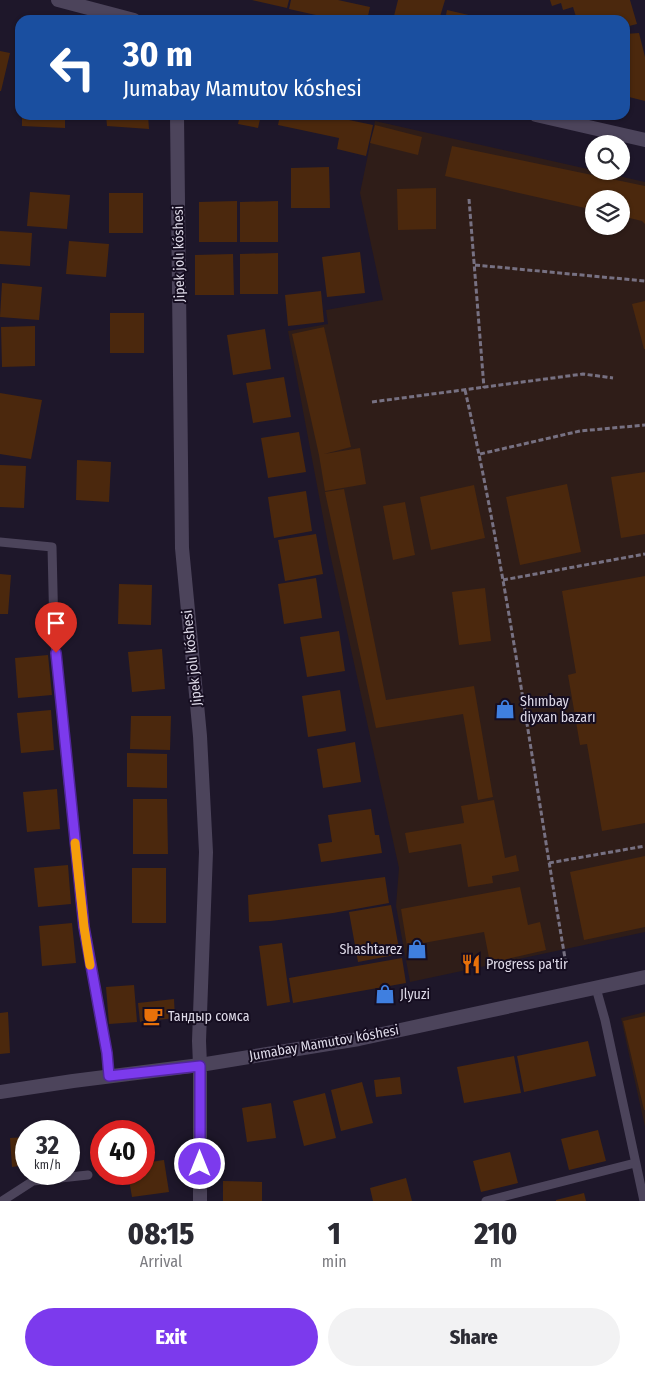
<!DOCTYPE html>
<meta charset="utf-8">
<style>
:root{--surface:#fff;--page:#f2f2f3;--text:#2b2b33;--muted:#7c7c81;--accent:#7c3aed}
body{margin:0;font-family:"Fira Sans Condensed",sans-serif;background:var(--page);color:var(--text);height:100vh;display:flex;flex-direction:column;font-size:19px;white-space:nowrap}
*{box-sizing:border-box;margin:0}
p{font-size:16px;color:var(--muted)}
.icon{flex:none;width:28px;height:28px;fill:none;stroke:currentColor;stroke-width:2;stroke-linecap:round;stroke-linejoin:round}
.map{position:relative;height:1201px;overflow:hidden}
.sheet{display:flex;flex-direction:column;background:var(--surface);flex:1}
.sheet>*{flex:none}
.top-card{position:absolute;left:15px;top:15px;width:615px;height:105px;border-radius:15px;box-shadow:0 1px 4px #0004;background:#1a4fa0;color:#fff;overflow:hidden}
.fabs{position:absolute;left:585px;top:135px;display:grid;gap:10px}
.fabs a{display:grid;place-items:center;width:45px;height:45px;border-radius:50%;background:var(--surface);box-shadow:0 1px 4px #0004;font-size:25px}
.speed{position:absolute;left:15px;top:1120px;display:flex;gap:10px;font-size:25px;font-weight:700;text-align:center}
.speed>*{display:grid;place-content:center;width:65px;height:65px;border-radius:50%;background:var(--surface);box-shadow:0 1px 4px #0004;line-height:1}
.speed small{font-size:12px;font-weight:400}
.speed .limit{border:8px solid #d22;background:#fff;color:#111}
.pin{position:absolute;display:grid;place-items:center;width:42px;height:42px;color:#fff;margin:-51px -21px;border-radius:50% 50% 50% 0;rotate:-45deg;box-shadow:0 0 5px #0007}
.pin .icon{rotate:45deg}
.me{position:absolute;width:55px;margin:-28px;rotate:0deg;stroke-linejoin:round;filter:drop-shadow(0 0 4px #0008)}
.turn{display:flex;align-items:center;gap:18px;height:105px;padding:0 25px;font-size:22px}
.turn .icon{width:65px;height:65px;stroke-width:2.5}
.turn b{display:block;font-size:35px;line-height:42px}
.eta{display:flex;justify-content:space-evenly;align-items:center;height:85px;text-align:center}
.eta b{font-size:30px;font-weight:800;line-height:35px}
.button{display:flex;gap:10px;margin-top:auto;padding:10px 25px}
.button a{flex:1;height:58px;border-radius:30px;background:var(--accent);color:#fff;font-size:20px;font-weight:800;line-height:58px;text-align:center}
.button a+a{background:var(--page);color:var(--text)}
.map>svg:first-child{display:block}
</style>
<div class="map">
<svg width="645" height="1201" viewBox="0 0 645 1201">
<rect width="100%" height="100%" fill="#1e172a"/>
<path fill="#2f1d18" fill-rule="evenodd" d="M375 121 645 182V932L410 982 396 906 399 868 329 549 288 331 328 324 326 310 383 300 360 193ZM594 199H621V226H594Z
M645 1012V1127L621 1018Z"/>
<path fill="#4b280d" d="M252 0H289L287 8Z
M291 0H338L370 7 367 20H338L289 9Z
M398 0H445L439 20H393Z
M550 0H630L637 24 625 27V20H577L573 7 563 10 561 3 552 6Z
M447 10 486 19V20H445Z
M639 33 645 57V101L625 96V60H626L625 34Z
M0 51 10 53 1 91H0Z
M22 115H65V128L22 126Z
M106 115H148L149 129 107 126Z
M240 115H261L258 128 238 124Z
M280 115H325L373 125 366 156 337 149 339 138 278 125Z
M375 125 422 137 418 155 370 143Z
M452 146 645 186V224L642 221 621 216V199H594V210L445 176Z
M329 167 330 208H291V168Z
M436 188V229L398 230 397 189Z
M30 192 70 195 67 229 27 226Z
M109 193H143V233H109Z
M237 201V242H199V202Z
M278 201V242H240V202Z
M0 231 32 233 30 266 0 264Z
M69 241 109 244 106 277 66 274Z
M360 252 365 293 327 297 322 257Z
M278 253V294H240V254Z
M233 254 234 295H195V255Z
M2 283 42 287 39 320 0 317Z
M321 291 324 322 288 326 285 295Z
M645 301V349H644L632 304Z
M110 313H144V353H110Z
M35 326V366L2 367 1 327Z
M324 327 351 447 324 454 360 448 366 484 325 491 319 455 292 334Z
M265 329 271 369 233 375 227 335Z
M284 377 291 417 253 423 246 383Z
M0 393 42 400 31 459 0 454Z
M299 432 306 472 268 478 261 438Z
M77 460 111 462 109 502 76 500Z
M0 465 26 466 24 508 0 507Z
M645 472V534L621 538 611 477Z
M567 484 581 552 520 565 506 497Z
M474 485 485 538 431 550 420 497Z
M344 489 386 700 474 686 493 797 478 800 463 714 376 728 325 492Z
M306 491 312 531 274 538 268 497Z
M405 502 415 555 393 560 383 506Z
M316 534 323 574 285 581 278 540Z
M0 574 11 575 8 614H0Z
M645 576V823L602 831 587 744 580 745 568 675 576 673 562 591Z
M316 578 322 618 284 624 278 584Z
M119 584 152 585 151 625 118 624Z
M485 588 491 641 459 645 452 592Z
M339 631 345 671 307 677 300 637Z
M162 649 165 689 132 692 128 652Z
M48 655 52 695 18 698 15 658Z
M340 690 346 731 308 737 302 696Z
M51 710 54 750 21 753 17 713Z
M131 716H171L170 750 130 749Z
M355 742 361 782 323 788 317 749Z
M127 753 167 754V788L127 787Z
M57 789 60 829 27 832 23 792Z
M133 799H167L168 854H133Z
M494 800 505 858 516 855 519 871 492 876 493 883 468 887 461 844 409 853 405 833 464 823 461 806Z
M371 809 375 835H379L382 853 321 862 318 844 332 842 328 815Z
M645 856V927L584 940 570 872Z
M68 865 71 904 38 907 34 868Z
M132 868H166V923H132Z
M385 877 389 903 333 913 271 921 249 922 248 895Z
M520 887 528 925 540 922 546 950 490 963 484 932 407 946 401 909Z
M391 905 400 954 358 962 349 912Z
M72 923 76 963 42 966 39 926Z
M282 943 290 1002 267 1006 259 946Z
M402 958 406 983 293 1003 289 978Z
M134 985 137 1022 109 1024 106 987Z
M174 999 175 1018 140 1022 138 1003Z
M8 1012 10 1053 0 1054V1013Z
M645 1016V1110H644L623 1021Z
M588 1041 596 1076 524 1092 517 1056Z
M514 1056 521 1093 464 1103 457 1067Z
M400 1077 402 1094 376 1097 374 1080Z
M362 1082 373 1123 341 1131 331 1090Z
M325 1093 336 1138 304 1146 293 1101Z
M271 1103 276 1138 247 1142 242 1108Z
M598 1130 606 1161 569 1170 561 1139Z
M26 1137V1165L12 1167 10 1138Z
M510 1152 518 1183 481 1192 473 1161Z
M164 1160 169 1192 132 1197 128 1174H144V1163Z
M406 1178 412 1201H373L370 1188Z
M223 1181 262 1182V1201H223Z
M584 1193 586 1201H556V1200Z"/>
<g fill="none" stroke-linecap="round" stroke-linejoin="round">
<path stroke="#777182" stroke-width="3" stroke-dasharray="5 2.5" stroke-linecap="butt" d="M469 199 484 388
M475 265 645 281
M465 390C508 579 533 772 566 964
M372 402 583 374 613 378
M480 454 580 431 645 425
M503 580 645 554
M549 863 645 846"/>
<path stroke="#4c445b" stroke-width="9" d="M0 542 52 547 54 633 67 772 84 927 107 1053 109 1076
M596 988 605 1020 644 1201
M2 1201 33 1181 88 1175
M486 1201 635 1163"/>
<path stroke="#4c445b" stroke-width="14" d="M177 115 182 548 200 736 206 852 199 1041 200 1065"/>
<path stroke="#4c445b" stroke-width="14" d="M0 1092 73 1081 200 1065 359 1039 645 977
M200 1201V1065"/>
<path stroke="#4c445b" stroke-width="14" d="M58 0 134 20
M536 115 645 140"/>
</g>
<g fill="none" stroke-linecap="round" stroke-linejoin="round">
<defs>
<path id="route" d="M56 653 84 927 107 1053 109 1076 200 1066V1164"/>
</defs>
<use href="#route" stroke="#51269a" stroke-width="12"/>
<use href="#route" stroke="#7c3aed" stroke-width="9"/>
<path stroke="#f59e0b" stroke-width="9" d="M75 843 84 927 90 965"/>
</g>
<defs>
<symbol id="shop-bare" viewBox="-9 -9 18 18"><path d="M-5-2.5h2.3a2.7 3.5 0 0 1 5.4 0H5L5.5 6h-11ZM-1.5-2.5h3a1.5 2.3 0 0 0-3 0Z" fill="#3f7fe0" stroke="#150d20" stroke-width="2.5" paint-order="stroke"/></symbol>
<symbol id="restaurant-bare" viewBox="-9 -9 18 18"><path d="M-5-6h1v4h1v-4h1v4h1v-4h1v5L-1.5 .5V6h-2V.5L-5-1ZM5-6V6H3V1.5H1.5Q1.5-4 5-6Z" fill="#e8710a" stroke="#150d20" stroke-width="2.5" paint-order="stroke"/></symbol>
<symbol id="cafe-bare" viewBox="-9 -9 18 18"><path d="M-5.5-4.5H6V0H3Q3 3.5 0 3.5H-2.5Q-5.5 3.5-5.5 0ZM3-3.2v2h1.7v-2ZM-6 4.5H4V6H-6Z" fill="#e8710a" stroke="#150d20" stroke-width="2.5" paint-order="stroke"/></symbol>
</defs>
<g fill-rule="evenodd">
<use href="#shop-bare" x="491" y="695" width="28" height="28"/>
<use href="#shop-bare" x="403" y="935" width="28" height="28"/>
<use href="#restaurant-bare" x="457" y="950" width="28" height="28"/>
<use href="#shop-bare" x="371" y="980" width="28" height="28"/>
<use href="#cafe-bare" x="139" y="1002" width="28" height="28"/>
</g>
<g text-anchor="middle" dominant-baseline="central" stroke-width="4" stroke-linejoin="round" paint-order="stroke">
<g font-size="14" fill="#dedae8" stroke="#150d20">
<text transform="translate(179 254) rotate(-91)">Jipek jolı kóshesi</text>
<text transform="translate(192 658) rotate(-96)">Jipek jolı kóshesi</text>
<text transform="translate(324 1043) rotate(-10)">Jumabay Mamutov kóshesi</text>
</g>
<g font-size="14" fill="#dedae8" stroke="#150d20" text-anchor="start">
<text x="520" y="701">Shımbay<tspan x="520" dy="16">diyxan bazarı</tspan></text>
<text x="402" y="949" text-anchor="end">Shashtarez</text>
<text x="486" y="964">Progress pa'tir</text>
<text x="400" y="994">Jlyuzi</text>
<text x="168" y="1016">Тандыр сомса</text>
</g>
</g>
</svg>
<div class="fabs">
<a><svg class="icon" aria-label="search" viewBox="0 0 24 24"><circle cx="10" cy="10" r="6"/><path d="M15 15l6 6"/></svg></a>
<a><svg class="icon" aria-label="layers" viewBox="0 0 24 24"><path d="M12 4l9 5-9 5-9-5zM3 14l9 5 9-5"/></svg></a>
</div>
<div class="speed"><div>32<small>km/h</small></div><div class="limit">40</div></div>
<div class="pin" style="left:56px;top:653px;background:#d93025"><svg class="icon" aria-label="arrive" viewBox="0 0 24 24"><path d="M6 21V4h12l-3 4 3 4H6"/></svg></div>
<svg class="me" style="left:200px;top:1164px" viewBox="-20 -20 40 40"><circle r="17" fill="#7c3aed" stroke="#fff" stroke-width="3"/><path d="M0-11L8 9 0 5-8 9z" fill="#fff"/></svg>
<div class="top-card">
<div class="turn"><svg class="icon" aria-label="left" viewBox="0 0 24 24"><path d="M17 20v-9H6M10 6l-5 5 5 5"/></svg><div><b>30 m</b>Jumabay Mamutov kóshesi</div></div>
</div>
</div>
<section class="sheet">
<div class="eta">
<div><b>08:15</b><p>Arrival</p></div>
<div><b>1</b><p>min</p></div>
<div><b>210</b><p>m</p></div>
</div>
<div class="button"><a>Exit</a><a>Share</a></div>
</section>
